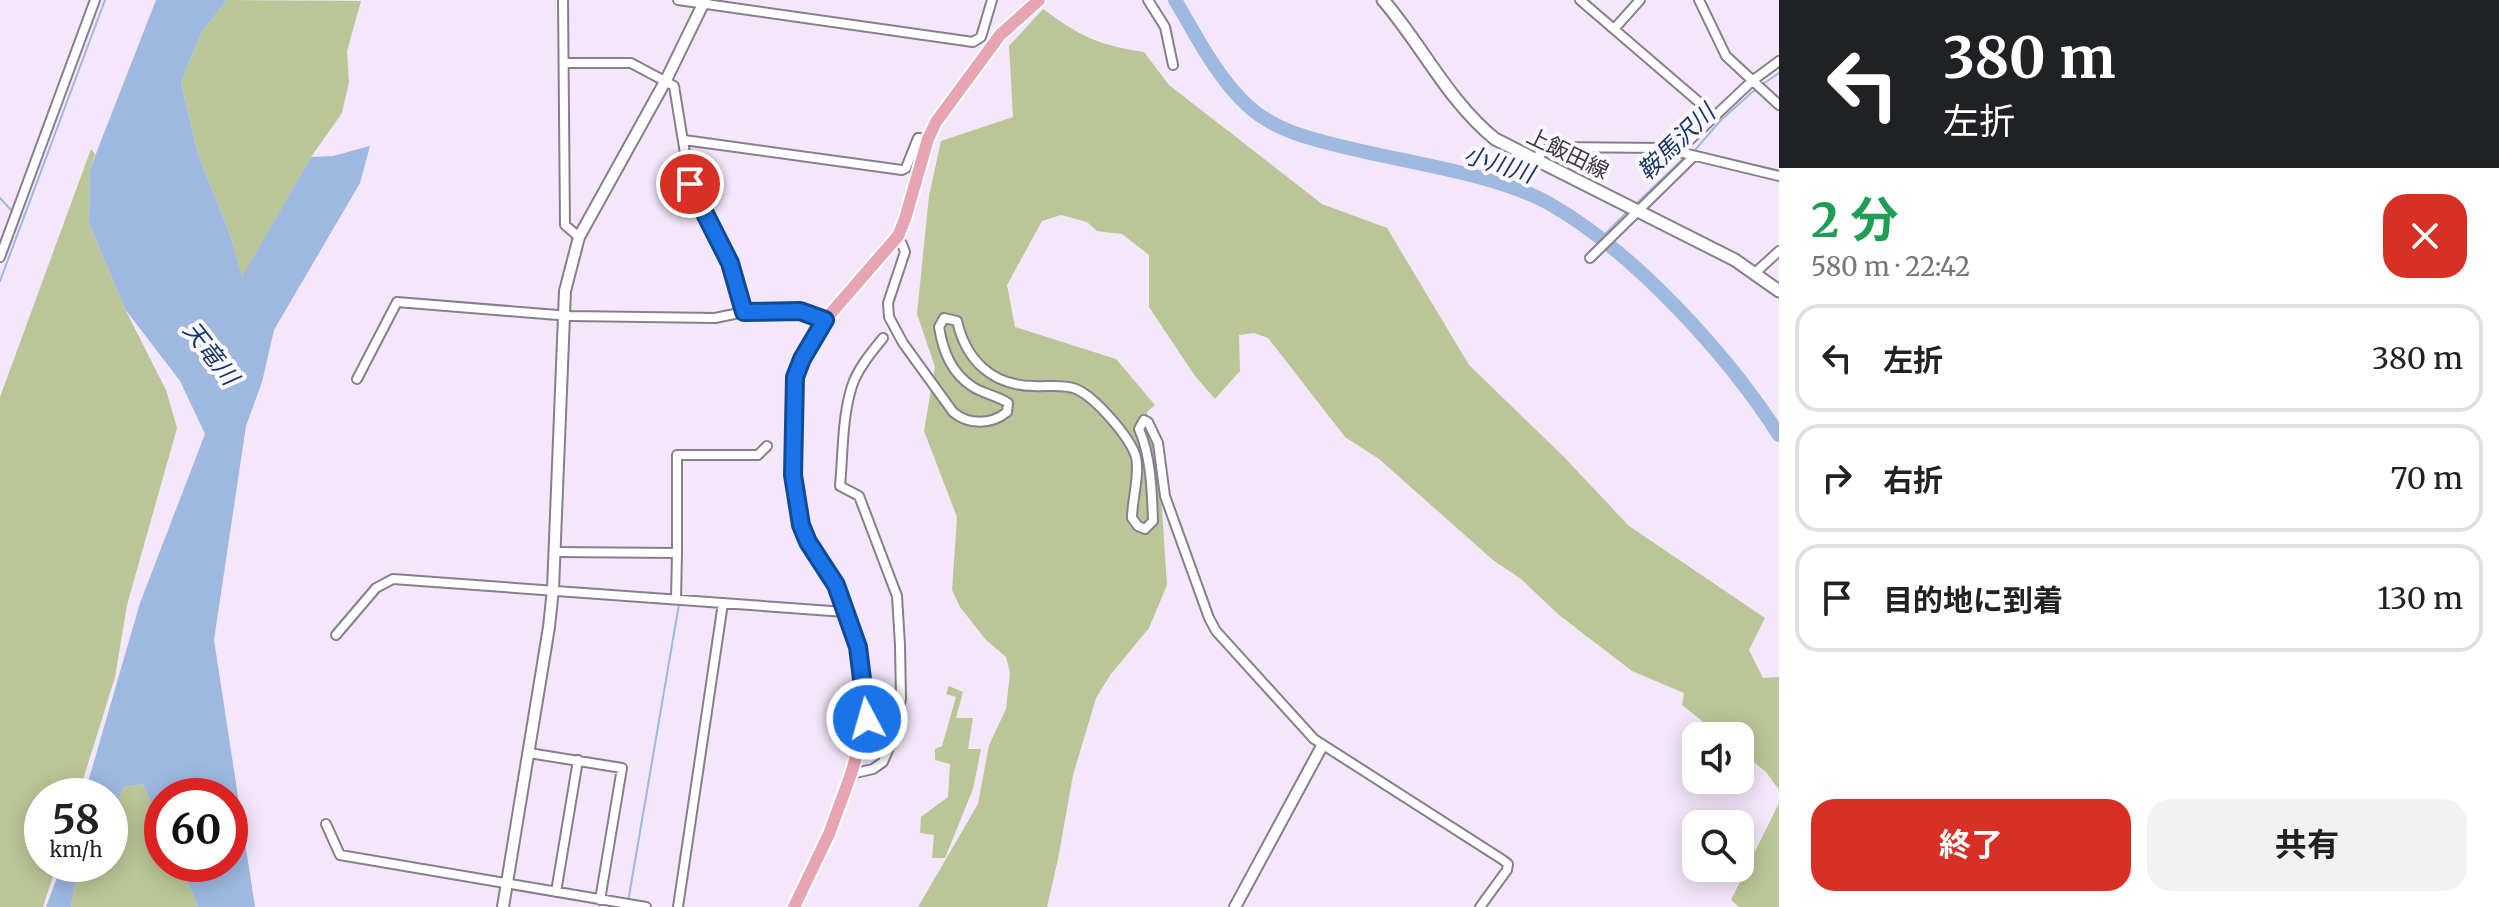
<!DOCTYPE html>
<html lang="ja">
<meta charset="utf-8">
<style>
:root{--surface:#fff;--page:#f2f2f2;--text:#222;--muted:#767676;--line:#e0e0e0;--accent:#d93025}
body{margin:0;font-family:Merriweather,"Noto Sans JP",serif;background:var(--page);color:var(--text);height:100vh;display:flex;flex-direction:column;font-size:30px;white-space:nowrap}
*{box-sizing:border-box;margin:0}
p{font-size:26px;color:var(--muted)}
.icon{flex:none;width:44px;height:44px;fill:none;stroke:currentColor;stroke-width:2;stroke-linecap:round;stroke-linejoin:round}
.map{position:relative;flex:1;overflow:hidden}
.details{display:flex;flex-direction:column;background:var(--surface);width:720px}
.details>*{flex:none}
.hud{background:#202124;color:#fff;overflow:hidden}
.buttons{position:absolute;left:1682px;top:722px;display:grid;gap:16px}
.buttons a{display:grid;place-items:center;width:72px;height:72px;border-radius:16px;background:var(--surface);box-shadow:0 4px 20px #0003;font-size:40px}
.speed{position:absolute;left:24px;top:778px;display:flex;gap:16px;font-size:40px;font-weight:700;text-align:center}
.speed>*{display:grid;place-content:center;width:104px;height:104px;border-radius:50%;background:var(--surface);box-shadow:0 4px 20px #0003;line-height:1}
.speed small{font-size:20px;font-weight:400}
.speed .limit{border:12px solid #d22;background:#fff;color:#111}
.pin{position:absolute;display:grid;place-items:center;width:68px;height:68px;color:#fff;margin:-34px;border:4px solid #fff;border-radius:50%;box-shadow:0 2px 8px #0007}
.me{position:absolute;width:88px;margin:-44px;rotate:354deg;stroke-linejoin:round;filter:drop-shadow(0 0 6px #0008)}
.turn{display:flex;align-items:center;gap:28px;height:168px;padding:0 32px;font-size:36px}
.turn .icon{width:104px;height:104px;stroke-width:2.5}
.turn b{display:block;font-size:56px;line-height:68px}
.round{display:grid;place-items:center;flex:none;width:84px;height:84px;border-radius:24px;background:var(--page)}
.head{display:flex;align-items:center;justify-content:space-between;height:136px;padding:0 32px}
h1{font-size:48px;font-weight:700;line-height:60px;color:#1e9e55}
.cta{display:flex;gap:16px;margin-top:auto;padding:16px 32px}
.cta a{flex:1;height:92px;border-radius:24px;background:var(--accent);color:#fff;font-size:32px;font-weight:700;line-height:92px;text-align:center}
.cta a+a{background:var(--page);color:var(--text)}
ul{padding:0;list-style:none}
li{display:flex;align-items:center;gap:24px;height:108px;margin:0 16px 12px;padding:0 16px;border:4px solid var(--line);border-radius:24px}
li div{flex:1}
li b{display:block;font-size:30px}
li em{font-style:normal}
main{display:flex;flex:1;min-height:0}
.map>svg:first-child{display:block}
</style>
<main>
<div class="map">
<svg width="1779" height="907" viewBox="0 0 1779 907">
<rect width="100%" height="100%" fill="#f3e7f9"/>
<path fill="#bac698" d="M227 0 361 1 347 51 349 82 342 113 311 157 242 278 231 237 198 154 181 82 201 33Z
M1043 9C1080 36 1097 45 1144 52L1169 85 1322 204 1387 228 1469 365 1564 457 1629 526 1765 618 1749 650 1763 678 1779 677V790L1766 772 1740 751V736H1721L1682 705 1684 693 1632 671 1559 615 1521 579 1493 560 1379 459 1345 437 1268 338 1254 333 1239 335 1240 371 1215 399 1195 376 1149 307V255L1122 234 1097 231 1087 222 1061 215 1042 221 1007 285 1015 327 1116 359 1155 405 1147 412 1161 494 1167 585 1149 628 1111 674 1096 698 1073 775 1058 859 1047 907H918L978 804 989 745 1006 709 1010 673 1006 657 986 640 960 607 952 590 957 517 924 431 935 367 917 314 929 196 941 141 1013 117 1009 46Z
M91 149 95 154 90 169 89 223 125 309 166 390 177 428 127 605 115 677 78 796H42V864H57L43 907H0V397Z
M949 686 963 692 956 718H973L968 749H981L973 789 945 858H932L934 835 920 833 921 817 948 797 950 764 935 760V749L942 746 956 697 946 694Z
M143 784 162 826V864H180L198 907H71L74 887 86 864H110V816L124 787Z
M1779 803V907H1739L1731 900Z"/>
<path fill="#9eb8e0" d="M156 0H227L201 33 181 82 198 154 231 237 242 277 311 157 333 156 370 146 360 183 274 330 262 382 246 426 214 640 255 907H198L180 864H230V796H162V826L143 784 124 787 110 816V796H84L140 603 205 434 180 381 125 309 89 223 90 169Z
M62 864H86L74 887 71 907H46Z"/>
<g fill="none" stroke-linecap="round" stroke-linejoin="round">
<path stroke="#9eb8e0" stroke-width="2" d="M1763 84 1779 73
M1695 150 1721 120 1758 87
M0 198 12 211
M1636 204 1686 156
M1600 239 1628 211
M0 281 105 0
M628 902 679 604"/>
<path stroke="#9eb8e0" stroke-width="14" d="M1175 0C1196 35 1216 76 1247 105 1272 129 1307 138 1340 146 1402 162 1495 173 1550 204 1634 252 1727 354 1779 435"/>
<defs>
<path id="minor" d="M563 0 565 225 579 237
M678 0 973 42 981 37 992 0
M1148 0 1165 27 1173 65
M1580 0 1714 115
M1699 0 1726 56 1779 105
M1615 28 1640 0
M564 63H631L674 86 690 184 730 263 744 312
M684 140 902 170 906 168 918 138 928 139
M1678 151 1752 81 1779 61
M1534 159 1550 147 1663 148 1779 176
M902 244 905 252 888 303 889 317 903 343 953 412C968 425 991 425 1007 412L1008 403C998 396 984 394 973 387 951 373 943 351 939 327L944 318 957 321C966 360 992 386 1034 386 1046 387 1064 384 1076 389 1095 397 1130 437 1136 457 1140 475 1132 500 1132 518L1138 526 1145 529 1153 521C1152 492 1151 456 1139 429L1144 420 1148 422 1158 443 1165 496 1209 618 1216 631 1314 739 1503 860 1508 864 1507 870 1480 907
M0 257 95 0
M1590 258 1693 157
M1756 272 1779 251
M357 379 397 302 570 316 715 318 744 312 800 311 825 320
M556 552 677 553 676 599
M677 553V455H758L767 446
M336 635 376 588 393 579 845 612
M529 753 622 768 600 900
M851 774 873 769 883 762 892 741 901 699 900 645 897 596 859 496 840 486C843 454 842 417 852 386 858 368 871 353 883 338
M326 824 340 855 646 907
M556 892 578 760
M678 907 723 603"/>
<path id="tertiary" d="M503 907 549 627 553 589 565 291 579 237 666 80 705 0
M1235 907 1322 746"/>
<path id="secondary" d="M1383 0C1422 45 1448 101 1495 139L1735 260 1779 291"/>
<path id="primary" d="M794 907 829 834 851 774 867 719 858 647 848 618 836 585 808 542 801 525 793 475 795 377 802 359 825 320 898 236 905 219 928 139 936 122 1000 35 1039 0"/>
</defs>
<use href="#minor" stroke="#887e8e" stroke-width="12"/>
<use href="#tertiary" stroke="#887e8e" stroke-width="14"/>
<use href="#secondary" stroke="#887e8e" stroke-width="15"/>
<use href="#primary" stroke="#fff" stroke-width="16"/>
<use href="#minor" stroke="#fff" stroke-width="8"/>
<use href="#tertiary" stroke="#fff" stroke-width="10"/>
<use href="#secondary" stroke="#fff" stroke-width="11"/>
<use href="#primary" stroke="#e7a4b3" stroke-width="12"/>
</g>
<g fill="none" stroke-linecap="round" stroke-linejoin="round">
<defs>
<path id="route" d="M690 184 730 263 744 312 800 311 825 320 802 359 795 377 793 475 801 525 808 542 836 585 858 647 867 719"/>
</defs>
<use href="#route" stroke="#114b97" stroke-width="20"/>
<use href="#route" stroke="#1a73e8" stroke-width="14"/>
</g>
<g text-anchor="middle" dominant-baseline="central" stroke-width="8" stroke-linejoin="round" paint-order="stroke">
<g font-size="22" fill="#3e3940" stroke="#fcf7ff">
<text transform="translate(1568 153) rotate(26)">上飯田線</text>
</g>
<g font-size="24" font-style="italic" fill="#163767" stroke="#fcf7ff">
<text transform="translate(1676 142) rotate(-44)">鞍馬沢川</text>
<text transform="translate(1499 164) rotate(17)">小川川</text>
<text transform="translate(211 353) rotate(52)">天竜川</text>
</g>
</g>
</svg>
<div class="buttons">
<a><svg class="icon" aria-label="sound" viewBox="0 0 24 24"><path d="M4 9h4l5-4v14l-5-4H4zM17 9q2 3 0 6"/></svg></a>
<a><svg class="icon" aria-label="search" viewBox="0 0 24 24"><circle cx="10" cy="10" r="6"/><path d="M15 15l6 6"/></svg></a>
</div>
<div class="speed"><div>58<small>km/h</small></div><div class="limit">60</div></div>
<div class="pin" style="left:690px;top:184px;background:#d93025"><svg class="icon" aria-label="arrive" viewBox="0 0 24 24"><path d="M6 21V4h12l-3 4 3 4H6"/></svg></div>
<svg class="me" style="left:867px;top:719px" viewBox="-20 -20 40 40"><circle r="17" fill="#1a73e8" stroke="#fff" stroke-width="3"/><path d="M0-11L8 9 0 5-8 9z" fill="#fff"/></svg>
</div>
<section class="details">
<div class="hud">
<div class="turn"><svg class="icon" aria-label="left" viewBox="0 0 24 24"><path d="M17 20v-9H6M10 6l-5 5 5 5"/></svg><div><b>380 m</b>左折</div></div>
</div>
<div class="head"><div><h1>2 分</h1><p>580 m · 22:42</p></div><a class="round" style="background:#d93025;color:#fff"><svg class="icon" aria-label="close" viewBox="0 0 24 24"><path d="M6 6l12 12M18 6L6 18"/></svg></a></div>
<ul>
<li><svg class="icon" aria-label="left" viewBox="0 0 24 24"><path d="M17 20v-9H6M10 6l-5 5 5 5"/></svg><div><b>左折</b></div><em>380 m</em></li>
<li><svg class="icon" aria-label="right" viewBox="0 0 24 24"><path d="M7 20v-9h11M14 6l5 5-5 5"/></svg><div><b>右折</b></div><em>70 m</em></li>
<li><svg class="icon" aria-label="arrive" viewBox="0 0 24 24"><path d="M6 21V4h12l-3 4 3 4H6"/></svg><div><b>目的地に到着</b></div><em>130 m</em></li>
</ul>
<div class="cta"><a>終了</a><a>共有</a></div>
</section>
</main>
